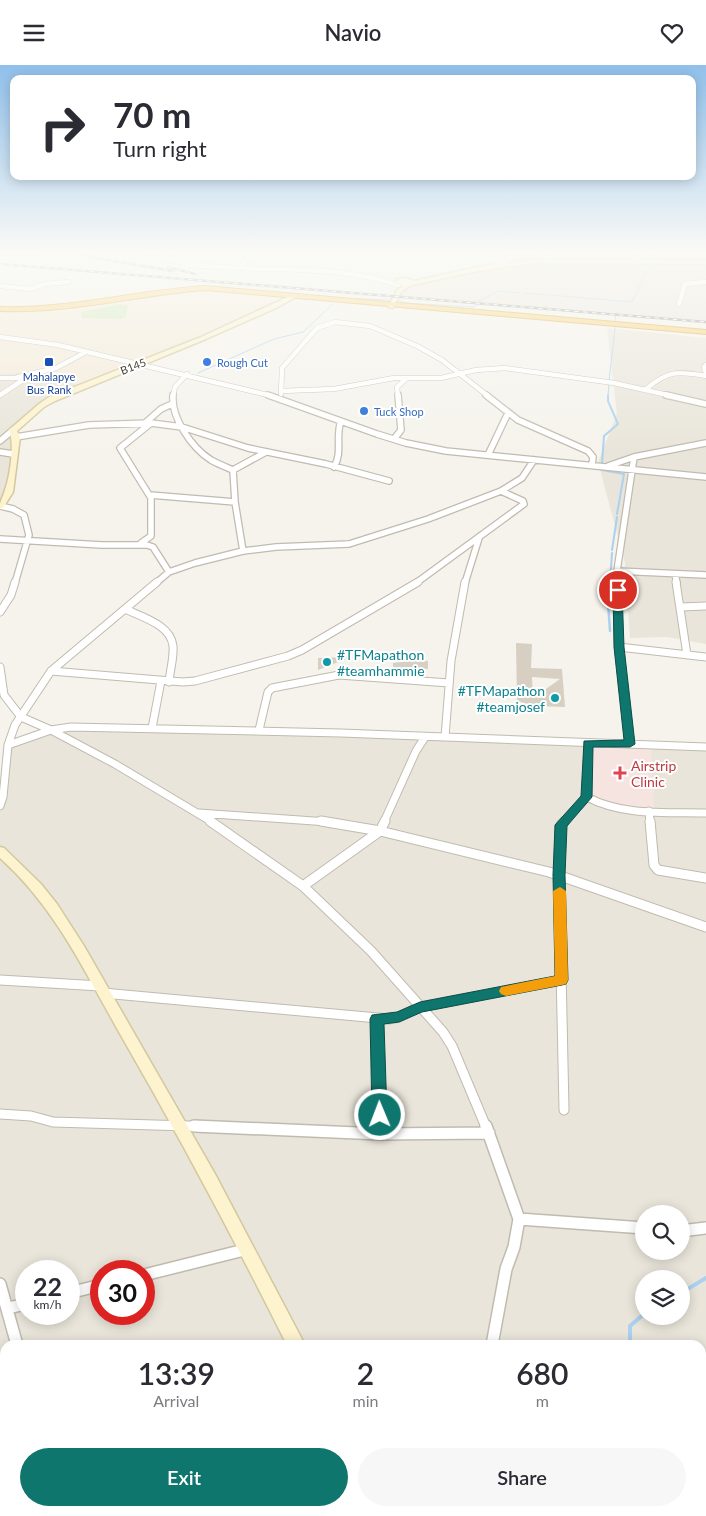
<!DOCTYPE html>
<style>
:root{--surface:#fff;--page:#f7f7f7;--text:#2b2b33;--muted:#7c7c81;--accent:#0f766e}
body{margin:0;font-family:Lato,sans-serif;background:var(--page);color:var(--text);height:100vh;display:flex;flex-direction:column;font-size:19px;white-space:nowrap}
*{box-sizing:border-box;margin:0}
p{font-size:16px;color:var(--muted)}
.icon{flex:none;width:28px;height:28px;fill:none;stroke:currentColor;stroke-width:2;stroke-linecap:round;stroke-linejoin:round}
.map{position:relative;flex:1;overflow:hidden}
.details{position:absolute;left:0px;top:1275px;width:706px;height:176px;display:flex;flex-direction:column;background:var(--surface);border-radius:15px 15px 0 0;box-shadow:0 2px 12px #0003}
.details>*{flex:none}
.hud{position:absolute;left:10px;top:10px;width:686px;height:105px;border-radius:10px;box-shadow:0 2px 12px #0003;background:#fff;color:var(--text);overflow:hidden}
.controls{position:absolute;left:635px;top:1140px;display:grid;gap:10px}
.controls a{display:grid;place-items:center;width:55px;height:55px;border-radius:50%;background:var(--surface);box-shadow:0 2px 12px #0003;font-size:25px}
.speed{position:absolute;left:15px;top:1195px;display:flex;gap:10px;font-size:25px;font-weight:700;text-align:center}
.speed>*{display:grid;place-content:center;width:65px;height:65px;border-radius:50%;background:var(--surface);box-shadow:0 2px 12px #0003;line-height:1}
.speed small{font-size:12px;font-weight:400}
.speed .limit{border:8px solid #d22;background:#fff;color:#111}
.pin{position:absolute;display:grid;place-items:center;width:42px;height:42px;color:#fff;margin:-21px;border:2px solid #fff;border-radius:50%;box-shadow:0 1px 5px #0007}
.me{position:absolute;width:55px;margin:-28px;rotate:359deg;stroke-linejoin:round;filter:drop-shadow(0 0 4px #0008)}
.turn{display:flex;align-items:center;gap:18px;height:105px;padding:0 20px;font-size:22px}
.turn .icon{width:65px;height:65px;stroke-width:2.5}
.turn b{display:block;font-size:35px;line-height:42px}
.eta{display:flex;justify-content:space-evenly;align-items:center;height:85px;text-align:center}
.eta b{font-size:30px;font-weight:600;line-height:35px}
.action{display:flex;gap:10px;margin-top:auto;padding:10px 20px}
.action a{flex:1;height:58px;border-radius:30px;background:var(--accent);color:#fff;font-size:20px;font-weight:600;line-height:58px;text-align:center}
.action a+a{background:var(--page);color:var(--text)}
header{display:flex;justify-content:space-between;align-items:center;height:65px;padding:0 20px;background:var(--surface);font-size:22px;font-weight:600}
.map>svg:first-child{display:block}
</style>
<header><svg class="icon" aria-label="menu" viewBox="0 0 24 24"><path d="M4 6h16M4 12h16M4 18h16"/></svg>Navio<svg class="icon" aria-label="heart" viewBox="0 0 24 24"><path d="M12 20l-8-8c-3-5 5-10 8-4 3-6 11-1 8 4z"/></svg></header>
<div class="map">
<svg width="706" height="1451" viewBox="0 0 706 1451">
<rect width="100%" height="100%" fill="#f5f3ec"/>
<path fill="#e9e5da" fill-rule="evenodd" d="M706 197V257L397 232 399 226 410 219 516 198Z
M607 263 706 273V579L667 572 630 573 625 498 598 397 617 349Z
M34 306 75 319 77 323 49 335 13 365 12 413 0 441V309Z
M59 663 706 682V1451H0V741L8 680ZM644 1149H681V1186H644ZM26 1206H69V1249H26ZM101 1206H144V1249H101ZM644 1214H681V1251H644ZM5 1280H701V1446H5Z"/>
<path fill="#f5ebd9" d="M196 225 281 231 264 243 208 269 75 319 34 306 0 309V245L26 247 68 245 127 234Z"/>
<path fill="#f5e4e0" d="M588 679 651 680 654 746 600 740 587 732Z"/>
<path fill="#d0e7b7" d="M121 239 128 240 126 252 121 254 82 253 81 247Z"/>
<g fill="none" stroke-linecap="round" stroke-linejoin="round">
<path stroke="#acd1ef" stroke-width="1" d="M651 195 658 184
M525 228 632 237 651 198
M339 233 391 235
M398 235 405 238 474 242 477 239
M479 236 498 226 519 228
M615 257 616 250
M198 308 274 274 303 267 333 239
M609 316 615 263
M608 331 609 318"/>
<path stroke="#acd1ef" stroke-width="2" d="M602 399 604 371 618 359 608 336V330
M602 405 624 409 617 449
M612 485 617 452
M610 518 612 488"/>
<path stroke="#acd1ef" stroke-width="2.5" d="M610 517 608 537 610 566"/>
<path stroke="#acd1ef" stroke-width="4" d="M681 1228 706 1213
M630 1280V1261L644 1249
M631 1446V1451"/>
</g>
<path fill="#d7cfc2" fill-rule="evenodd" d="M516 578 532 579 531 603 562 604 565 642 535 641 517 636ZM532 612 560 614 533 633Z
M348 592V593L318 605V593Z
M416 595 428 596V604L393 605V598Z"/>
<g fill="none" stroke-linecap="round" stroke-linejoin="round">
<defs>
<path id="street-far4" d="M142 184 188 200 239 203
M258 184 239 203C291 205 348 203 398 220
M502 184 520 188
M526 184 534 189 549 193 548 196
M624 184 638 190 637 194 629 196
M0 187H31L48 184
M172 195 185 184
M499 200 526 184
M0 221 30 224 45 219 68 217
M679 239 685 219 706 217
M0 272 58 280 272 331
M706 300 704 302 706 308
M18 312 56 303 86 287
M0 313H26L0 330
M645 325C668 305 677 306 706 311
M281 326 334 324 394 313H441L476 305 505 303 614 318 672 331
M281 329 282 303 317 263 335 257 370 261 417 281 442 295 488 331
M173 331 175 322 187 309
M398 331 397 322 407 313"/>
<path id="street-far3" d="M173 330C171 353 192 383 211 395 218 399 226 402 233 405
M268 330 377 369 406 378 446 386 706 412
M486 330 518 355 588 386 593 392 592 400
M666 330 706 339
M145 358 161 344 172 339
M16 372 89 360 151 358 182 362 248 383 326 399 389 416
M394 374 401 365 398 330
M0 376 13 365
M0 387 13 389
M488 390 508 348
M608 401 634 392 706 378
M334 402C343 388 335 371 341 356
M233 405 235 437 243 486
M233 405 266 387
M150 430 235 437
M0 441 13 444 24 450 29 470 15 518
M0 474 102 480H147L153 482 169 507
M141 478 151 471V433L120 383 151 358
M617 506 706 510
M675 509 677 518
M156 518 169 507 195 498 243 486 276 482 349 479 428 454 501 426 522 413 534 395
M416 518 524 439 523 436 501 426
M465 518 479 473
M617 518V506L634 392"/>
<path id="street-far2" d="M617 517 619 582 630 679
M676 517 687 590
M681 542 706 541
M125 544C142 552 171 560 173 581 174 593 170 605 169 617
M0 547 11 530 15 517
M619 582 706 592
M0 602 4 630 21 652 51 665 115 699 212 757
M51 606 183 617 195 616 288 591 302 585 418 517
M152 663 161 616
M259 665 268 627 272 623 339 610 449 618
M445 672 451 596 465 517
M8 680 15 660 51 606 157 517
M587 732C622 751 667 747 706 748
M0 741 3 732 8 680 51 665 71 662 341 668 706 682
M649 746 650 757
M199 748 328 757
M384 757 416 686 425 672
M564 757 587 732 588 679"/>
<path id="street-far1" d="M210 756 303 821 371 886 443 967 452 981 486 1062
M321 756 380 766 549 807 706 862
M650 756 654 800 658 805 706 813
M303 821 380 766 385 756
M0 915 100 921
M103 928 389 954 399 952 420 942 562 915
M377 954 380 1062
M564 1045 559 810 561 760 565 756
M0 1049 31 1051 53 1057 222 1062"/>
<path id="street" d="M194 1061 380 1069 489 1068
M380 1061V1069
M486 1061 519 1154 514 1182 506 1204 492 1280
M519 1154 644 1163
M681 1166 706 1163
M144 1210 248 1184
M0 1219 17 1280
M69 1228 101 1220
M8 1243 26 1239
M0 1362H5
M52 1446V1451"/>
<path id="secondary" d="M533 194 706 195V199L533 198 478 206 412 220 401 227 393 243 388 242 397 225 403 221 395 219 397 214 406 213 414 216 478 202Z
M294 229 296 230V232L276 243 206 274 55 336 44 342 17 366 20 372 13 427 3 443H0C0 435 3 432 5 425 10 411 15 378 9 365L39 339 49 332 201 272Z
M0 782 4 783 41 819 57 839 84 881 215 1109 305 1280H287C234 1174 178 1069 119 967 84 905 54 841 0 793Z
M364 1446H383L384 1451H366Z"/>
<path id="highway" d="M206 221 706 265V269L206 225C137 230 70 249 0 246V242C70 244 137 225 206 221Z"/>
</defs>
<use href="#street-far4" stroke="#c1bbaf" stroke-width="5.5"/>
<use href="#street-far3" stroke="#c1bbaf" stroke-width="8"/>
<use href="#street-far2" stroke="#c1bbaf" stroke-width="9"/>
<use href="#street-far1" stroke="#c1bbaf" stroke-width="11"/>
<use href="#street" stroke="#c1bbaf" stroke-width="14"/>
<use href="#secondary" stroke="#d3c89d" stroke-width="3"/>
<use href="#highway" stroke="#d9a743" stroke-width="2"/>
<use href="#street-far4" stroke="#fff" stroke-width="4.5"/>
<use href="#street-far3" stroke="#fff" stroke-width="5.5"/>
<use href="#street-far2" stroke="#fff" stroke-width="7"/>
<use href="#street-far1" stroke="#fff" stroke-width="9"/>
<use href="#street" stroke="#fff" stroke-width="11"/>
<use href="#secondary" fill="#fdf3cf" fill-rule="evenodd"/>
<use href="#highway" fill="#f9d274" fill-rule="evenodd"/>
<defs>
<path id="rail" d="M83 191 173 206
M0 199 706 257
M168 202 195 209"/>
</defs>
<use href="#rail" stroke="#9a9a9a" stroke-width="2.5"/>
<use href="#rail" stroke="#fff" stroke-width="1" stroke-dasharray="4.5" stroke-linecap="butt"/>
</g>
<linearGradient id="sky" x2="0" y2="1"><stop stop-color="#90c0eb"/><stop offset="0.48" stop-color="#fafaf6"/><stop offset="1" stop-color="#fafaf6" stop-opacity="0"/></linearGradient>
<rect width="706" height="387" fill="url(#sky)"/>
<path fill="#0f766e" stroke="#0a4d48" d="M618 522 622 525 624 582 635 679 630 682H593L592 732 567 761 565 810 568 915 566 919 562 920 422 947 399 957 384 959 387 1050 385 1055 380 1056 374 1055 372 1050 370 954 372 950 397 947 420 937 555 911 553 810 555 760 581 731 584 676 624 675 614 582 613 525Z"/>
<path fill="#f59e0b" d="M560 822 566 826 568 915 566 919 562 920 506 931 501 929 499 926 501 922 555 911 553 826Z"/>
<rect fill="#1a4fb4" stroke="#fff" stroke-width="2" x="44" y="292" width="10" height="10" rx="2.5"/>
<g fill="#3f7fe0" stroke="#fff" stroke-width="2">
<circle cx="207" cy="297" r="5"/>
<circle cx="364" cy="346" r="5"/>
</g>
<g fill="#0f9aa8" stroke="#fff" stroke-width="2">
<circle cx="327" cy="597" r="5"/>
<circle cx="555" cy="633" r="5"/>
</g>
<path fill="#e0444e" stroke="#fff" stroke-width="2" d="M617.5 700.5h5v5h5v5h-5v5h-5v-5h-5v-5h5z"/>
<g text-anchor="middle" dominant-baseline="central" stroke-width="4" stroke-linejoin="round" paint-order="stroke">
<g font-size="11" fill="#366cbe" stroke="#fff" text-anchor="start">
<text x="217" y="297">Rough Cut</text>
<text x="374" y="346">Tuck Shop</text>
</g>
<g font-size="11" fill="#4a443a" stroke="#fff">
<text transform="translate(133 301) rotate(-21)">B145</text>
</g>
<g font-size="11" fill="#164399" stroke="#fff">
<text x="49" y="311">Mahalapye<tspan x="49" dy="13">Bus Rank</tspan></text>
</g>
<g font-size="14" fill="#0d838f" stroke="#fff" text-anchor="start">
<text x="337" y="589">#TFMapathon<tspan x="337" dy="16">#teamhammie</tspan></text>
<text x="545" y="625" text-anchor="end">#TFMapathon<tspan x="545" dy="16">#teamjosef</tspan></text>
</g>
<g font-size="14" fill="#be3a42" stroke="#fff" text-anchor="start">
<text x="631" y="700">Airstrip<tspan x="631" dy="16">Clinic</tspan></text>
</g>
</g>
</svg>
<div class="controls">
<a><svg class="icon" aria-label="search" viewBox="0 0 24 24"><circle cx="10" cy="10" r="6"/><path d="M15 15l6 6"/></svg></a>
<a><svg class="icon" aria-label="layers" viewBox="0 0 24 24"><path d="M12 4l9 5-9 5-9-5zM3 14l9 5 9-5"/></svg></a>
</div>
<div class="speed"><div>22<small>km/h</small></div><div class="limit">30</div></div>
<div class="pin" style="left:618px;top:525px;background:#d93025"><svg class="icon" aria-label="arrive" viewBox="0 0 24 24"><path d="M6 21V4h12l-3 4 3 4H6"/></svg></div>
<svg class="me" style="left:380px;top:1050px" viewBox="-20 -20 40 40"><circle r="17" fill="#0f766e" stroke="#fff" stroke-width="3"/><path d="M0-11L8 9 0 5-8 9z" fill="#fff"/></svg>
<div class="hud">
<div class="turn"><svg class="icon" aria-label="right" viewBox="0 0 24 24"><path d="M7 20v-9h11M14 6l5 5-5 5"/></svg><div><b>70 m</b>Turn right</div></div>
</div>
<section class="details">
<div class="eta">
<div><b>13:39</b><p>Arrival</p></div>
<div><b>2</b><p>min</p></div>
<div><b>680</b><p>m</p></div>
</div>
<div class="action"><a>Exit</a><a>Share</a></div>
</section>
</div>
